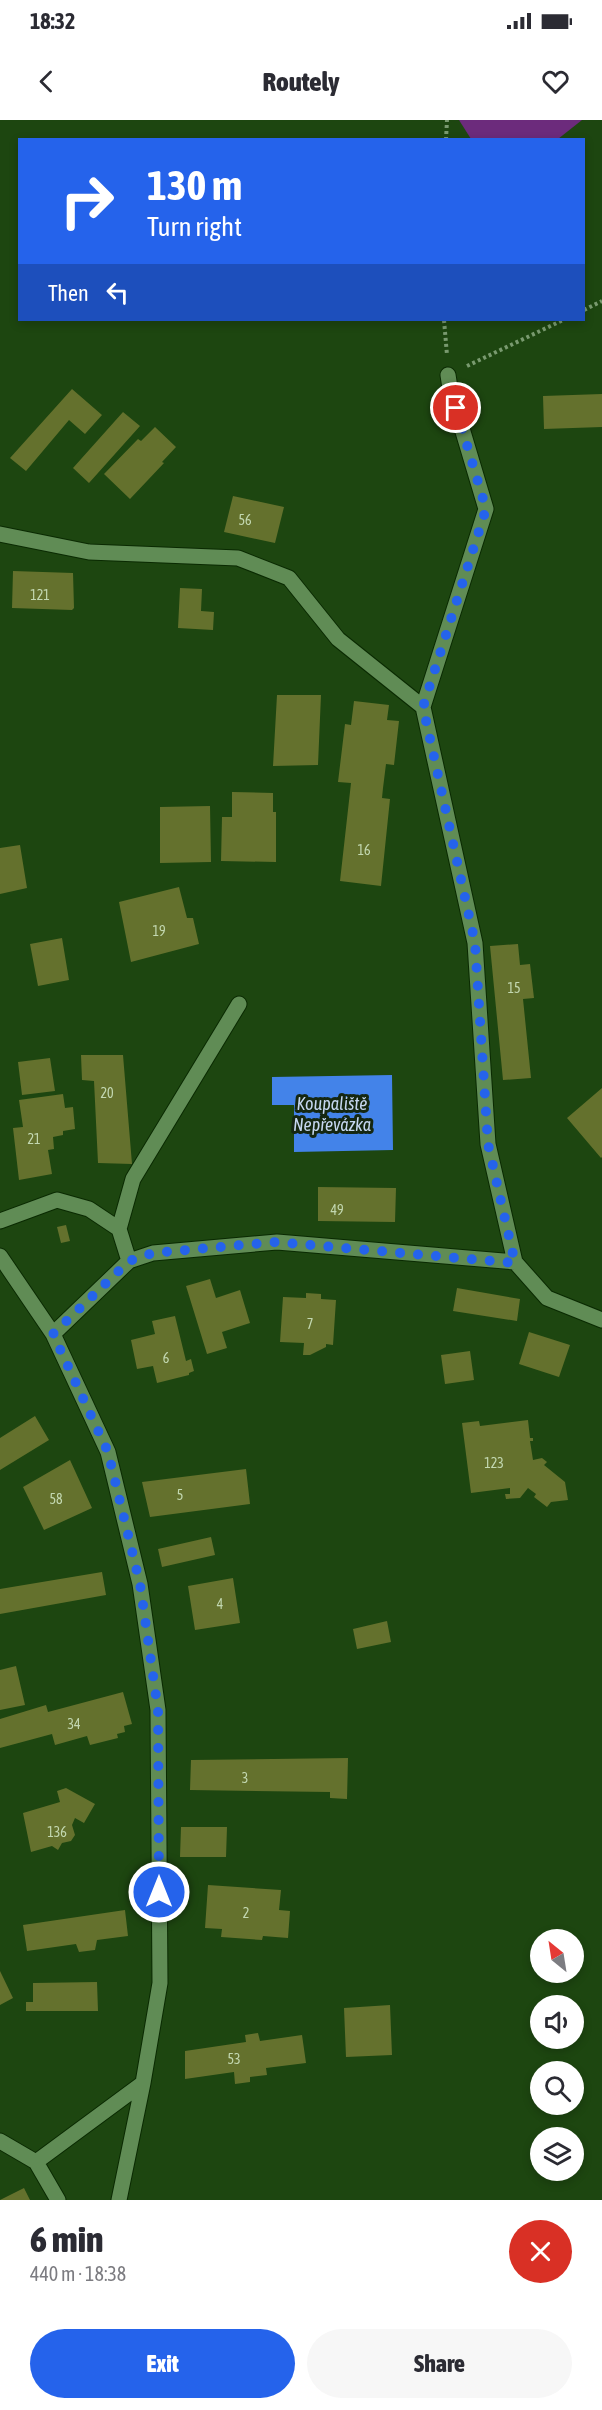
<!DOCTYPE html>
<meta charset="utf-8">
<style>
:root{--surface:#fff;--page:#f7f7f7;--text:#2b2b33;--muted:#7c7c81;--accent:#2563eb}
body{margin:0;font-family:"Asap Condensed",sans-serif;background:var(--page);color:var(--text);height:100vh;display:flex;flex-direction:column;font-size:22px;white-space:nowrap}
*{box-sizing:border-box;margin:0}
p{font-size:20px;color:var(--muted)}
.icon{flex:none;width:33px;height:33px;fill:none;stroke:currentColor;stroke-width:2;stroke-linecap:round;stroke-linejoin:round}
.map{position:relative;height:2080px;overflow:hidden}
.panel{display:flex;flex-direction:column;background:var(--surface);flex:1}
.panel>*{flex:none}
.banner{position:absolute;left:18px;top:18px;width:567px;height:183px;border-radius:0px;box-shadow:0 3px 9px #0003;background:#2563eb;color:#fff;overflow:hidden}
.needle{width:39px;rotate:330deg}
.tools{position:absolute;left:530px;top:1809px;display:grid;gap:12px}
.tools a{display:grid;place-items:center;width:54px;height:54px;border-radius:50%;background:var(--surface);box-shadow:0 3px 9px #0003;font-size:30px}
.pin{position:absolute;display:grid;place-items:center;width:51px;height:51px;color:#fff;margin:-26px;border:3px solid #fff;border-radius:50%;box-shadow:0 2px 6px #0007}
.me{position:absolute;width:66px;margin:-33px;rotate:0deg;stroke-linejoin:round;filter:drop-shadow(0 0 4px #0008)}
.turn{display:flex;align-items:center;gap:21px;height:126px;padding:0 30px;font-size:27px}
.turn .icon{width:78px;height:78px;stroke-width:2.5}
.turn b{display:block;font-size:42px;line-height:51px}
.then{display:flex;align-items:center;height:57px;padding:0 30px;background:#0003;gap:12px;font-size:22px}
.round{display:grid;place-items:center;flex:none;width:63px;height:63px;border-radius:32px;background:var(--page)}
.overview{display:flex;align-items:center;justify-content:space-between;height:102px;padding:0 30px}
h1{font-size:36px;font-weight:800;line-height:45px}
.primary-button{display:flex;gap:12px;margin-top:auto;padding:12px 30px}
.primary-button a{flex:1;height:69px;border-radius:36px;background:var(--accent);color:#fff;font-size:24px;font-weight:800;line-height:69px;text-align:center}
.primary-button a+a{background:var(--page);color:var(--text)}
.status{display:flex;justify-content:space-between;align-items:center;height:42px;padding:0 30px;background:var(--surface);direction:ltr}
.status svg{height:16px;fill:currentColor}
header{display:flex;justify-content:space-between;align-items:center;height:78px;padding:0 30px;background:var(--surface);font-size:27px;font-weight:800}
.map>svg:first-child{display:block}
</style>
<div class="status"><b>18:32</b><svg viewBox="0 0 49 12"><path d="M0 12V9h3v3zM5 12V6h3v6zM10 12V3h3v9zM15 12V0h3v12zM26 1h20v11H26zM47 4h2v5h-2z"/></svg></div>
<header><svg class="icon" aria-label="back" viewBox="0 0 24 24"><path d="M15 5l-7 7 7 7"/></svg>Routely<svg class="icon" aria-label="heart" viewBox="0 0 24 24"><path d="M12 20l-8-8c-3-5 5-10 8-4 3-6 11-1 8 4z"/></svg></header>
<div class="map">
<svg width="602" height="2080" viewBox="0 0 602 2080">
<rect width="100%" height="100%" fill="#1d4610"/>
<path fill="#6c2b7c" d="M459 0H582L558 19H471Z"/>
<path fill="#4383e9" d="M392 955 393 1030 294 1032V985H272V957Z"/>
<path fill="#64712d" d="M72 269 102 295 85 314 69 300 26 351 10 338Z
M602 274V307L544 309 543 276Z
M123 292 140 306 89 363 73 348Z
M155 307 176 327 162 342 164 343 130 379 104 354 138 319 141 321Z
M233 376 284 387 275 423 224 412Z
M13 451 73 453 74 488 72 490 12 488Z
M180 468 202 469 201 491 214 492 213 510 178 508Z
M277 575H321L318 645 273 646Z
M354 581 389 585 387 600 399 601 394 645 386 644 383 668 382 678 390 679 381 766 340 761 351 663 338 662 345 604 351 605Z
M232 672 273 673V692H276V742L221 741 222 697H232Z
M210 686 211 742 160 743V687Z
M20 725 27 768 0 774V728Z
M179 767 187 798H193L199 824 131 842 119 782Z
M62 818 69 860 38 866 30 824Z
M518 824 520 845 530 844 534 878 523 879 531 958 503 960 490 826Z
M81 935H123L132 1044 98 1043 94 961 82 960Z
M50 938 55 971 22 975 18 942Z
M602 968V1037L601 1038 567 998Z
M63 974 65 988 73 987 75 1009 63 1011V1015L53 1017 54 1029 48 1030 52 1054 19 1060 13 1008 23 1007 19 980Z
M318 1067 396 1068 395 1102 318 1101Z
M66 1105 70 1121 61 1123 57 1107Z
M210 1159 216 1178 240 1170 250 1203 222 1212 227 1228 207 1234 186 1166Z
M457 1168 520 1179 517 1201 453 1191Z
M306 1173 321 1174V1179L336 1180 333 1225 326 1224V1227L310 1235H303L304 1223 280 1222 283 1177 306 1178Z
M175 1196 186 1241 191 1239 194 1251 189 1253V1255L157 1263 153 1246 137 1249 131 1220 155 1214 152 1201Z
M529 1212 570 1225 559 1257 519 1244Z
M470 1231 474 1260 445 1264 441 1235Z
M35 1296 49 1320 0 1350V1318Z
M528 1300 530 1318H533V1321H530L533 1340 542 1338 547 1342 544 1345 565 1362 568 1380 551 1382 547 1387 534 1377 536 1374 528 1368 520 1378 506 1379 505 1374H510V1368L471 1373 462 1303 479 1301 480 1306Z
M70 1340 92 1388 44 1410 23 1367Z
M246 1349 250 1384 150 1397 142 1362Z
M211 1417 215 1435 162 1447 158 1429Z
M102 1452 106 1475 0 1494V1469Z
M233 1458 240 1503 195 1510 188 1466Z
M387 1501 391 1522 357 1529 353 1509Z
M16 1546 25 1585 0 1590V1550Z
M123 1572 132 1604 124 1606 125 1612 117 1614 118 1618 90 1625 87 1616 55 1625 52 1614 0 1628V1599L46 1585 48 1592Z
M348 1638 347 1679 330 1678V1672L190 1670 191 1640Z
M66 1668 95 1684 84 1703 75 1698 72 1705 75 1715 71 1721 62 1723 58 1730 52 1726 31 1732 23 1693 60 1682 57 1671Z
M181 1707H227L226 1737H180Z
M208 1765 281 1770 279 1790 290 1791 288 1818 263 1816 262 1820 221 1817 222 1809 205 1808Z
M125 1790 128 1816 97 1820 95 1830 79 1832 76 1824 27 1831 23 1805Z
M0 1851 13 1878 0 1885Z
M97 1862 98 1891H26V1882H33V1863Z
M390 1885 392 1935 346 1937 344 1888Z
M258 1913 260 1921 302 1915 306 1943 266 1948 267 1955 250 1957V1962L235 1964 234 1952 185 1959V1931L246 1922 245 1915Z
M24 2068 30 2080H0Z"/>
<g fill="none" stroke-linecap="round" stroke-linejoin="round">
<defs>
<path id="minor" d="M448 255 450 268 486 389 423 587 475 823 488 1024 515 1142
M0 414 89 432 238 438 289 458 338 519 423 587
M0 1101 57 1080 89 1089 119 1109 129 1141
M119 1109 133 1059 239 884
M0 1136 53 1214 108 1332 140 1464 158 1590 160 1863 143 1963 119 2080
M53 1214 129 1141 153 1133 277 1122 515 1142 547 1178 602 1200
M0 2021 36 2042 58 2080
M36 2042 143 1963"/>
</defs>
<use href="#minor" stroke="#0a2a02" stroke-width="17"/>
<path stroke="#799a6f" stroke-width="4" stroke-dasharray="3 3" stroke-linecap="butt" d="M446 20 447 0
M584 190 602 181
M444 200 447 235
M467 246 563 200"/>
<use href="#minor" stroke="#608c55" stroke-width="15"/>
</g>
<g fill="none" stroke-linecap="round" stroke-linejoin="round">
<path stroke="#2563eb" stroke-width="10" stroke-dasharray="0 18" d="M159 1772 158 1590 140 1464 108 1332 53 1214 129 1141 153 1133 276 1122 515 1143 488 1024 475 823 423 587 486 389 456 288"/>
</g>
<g text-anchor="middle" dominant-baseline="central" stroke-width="6" stroke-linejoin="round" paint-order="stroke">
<g font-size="14" fill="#c3d8b1">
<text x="245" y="400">56</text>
<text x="40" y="475">121</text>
<text x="364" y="730">16</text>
<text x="159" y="811">19</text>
<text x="514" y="868">15</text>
<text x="107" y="973">20</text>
<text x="34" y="1019">21</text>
<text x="337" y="1090">49</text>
<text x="310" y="1204">7</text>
<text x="166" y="1238">6</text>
<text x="494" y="1343">123</text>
<text x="180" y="1375">5</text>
<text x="56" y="1379">58</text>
<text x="220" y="1484">4</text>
<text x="74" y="1604">34</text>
<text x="245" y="1658">3</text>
<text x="57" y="1712">136</text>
<text x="246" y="1793">2</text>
<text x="234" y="1939">53</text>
</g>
<g font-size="18" font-style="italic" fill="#c6d7f0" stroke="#152711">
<text x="332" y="983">Koupaliště<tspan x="332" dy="21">Nepřevázka</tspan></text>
</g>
</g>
</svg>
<div class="tools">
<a><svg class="needle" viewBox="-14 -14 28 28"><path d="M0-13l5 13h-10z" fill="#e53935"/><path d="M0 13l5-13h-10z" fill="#7c7c81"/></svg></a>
<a><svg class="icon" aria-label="sound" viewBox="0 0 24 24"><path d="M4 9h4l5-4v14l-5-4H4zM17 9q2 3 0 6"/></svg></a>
<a><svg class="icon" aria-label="search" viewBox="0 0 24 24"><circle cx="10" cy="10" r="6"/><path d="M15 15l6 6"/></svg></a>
<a><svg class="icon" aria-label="layers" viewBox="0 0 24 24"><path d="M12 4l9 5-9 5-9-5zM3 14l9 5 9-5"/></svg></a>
</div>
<div class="pin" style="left:456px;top:288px;background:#d93025"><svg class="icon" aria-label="arrive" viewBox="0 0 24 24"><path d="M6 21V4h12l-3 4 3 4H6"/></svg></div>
<svg class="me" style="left:159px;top:1772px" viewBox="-20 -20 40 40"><circle r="17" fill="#2563eb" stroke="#fff" stroke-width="3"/><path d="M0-11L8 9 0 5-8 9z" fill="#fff"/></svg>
<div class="banner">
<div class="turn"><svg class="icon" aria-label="right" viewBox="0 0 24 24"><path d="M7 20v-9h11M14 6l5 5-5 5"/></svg><div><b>130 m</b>Turn right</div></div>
<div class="then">Then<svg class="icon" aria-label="left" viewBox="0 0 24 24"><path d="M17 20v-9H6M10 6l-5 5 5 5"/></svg></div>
</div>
</div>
<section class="panel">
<div class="overview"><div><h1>6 min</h1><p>440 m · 18:38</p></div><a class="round" style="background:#d93025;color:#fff"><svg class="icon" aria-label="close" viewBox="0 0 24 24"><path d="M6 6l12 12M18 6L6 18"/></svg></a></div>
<div class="primary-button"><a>Exit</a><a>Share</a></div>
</section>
